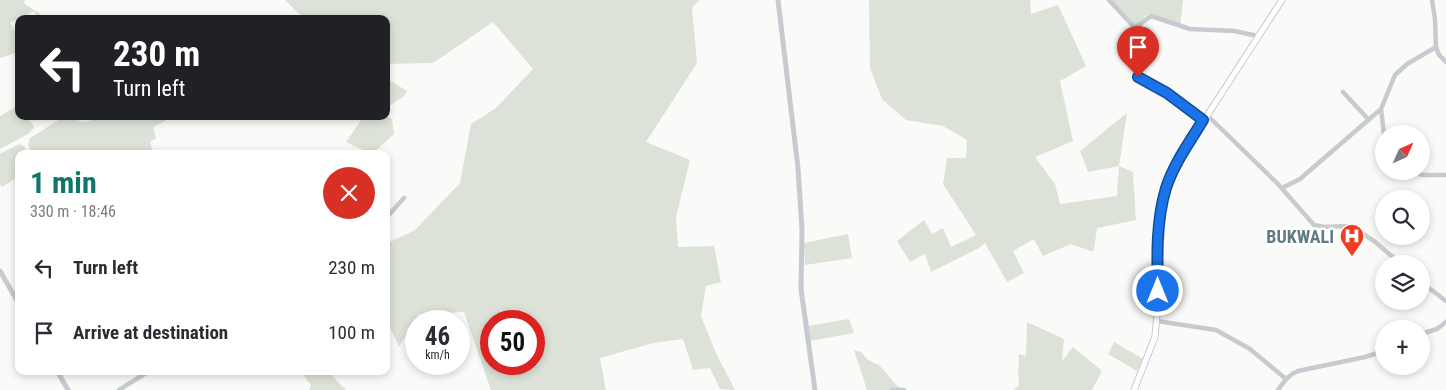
<!DOCTYPE html>
<meta charset="utf-8">
<style>
:root{--surface:#fff;--page:#f2f2f3;--text:#2b2b33;--muted:#7c7c81;--accent:#0f766e}
body{margin:0;font-family:"Roboto Condensed",sans-serif;background:var(--page);color:var(--text);height:100vh;display:flex;flex-direction:column;font-size:19px;white-space:nowrap}
*{box-sizing:border-box;margin:0}
p{font-size:16px;color:var(--muted)}
.icon{flex:none;width:28px;height:28px;fill:none;stroke:currentColor;stroke-width:2;stroke-linecap:round;stroke-linejoin:round}
.map{position:relative;flex:1;overflow:hidden}
.side{position:absolute;left:15px;top:150px;width:375px;height:225px;display:flex;flex-direction:column;background:var(--surface);border-radius:10px;box-shadow:0 2px 8px #0003}
.side>*{flex:none}
.top-card{position:absolute;left:15px;top:15px;width:375px;height:105px;border-radius:10px;box-shadow:0 2px 8px #0003;background:#202124;color:#fff;overflow:hidden}
.needle{width:32px;rotate:45deg}
.controls{position:absolute;left:1375px;top:125px;display:grid;gap:10px}
.controls a{display:grid;place-items:center;width:55px;height:55px;border-radius:50%;background:var(--surface);box-shadow:0 2px 8px #0003;font-size:25px}
.speed{position:absolute;left:405px;top:310px;display:flex;gap:10px;font-size:25px;font-weight:700;text-align:center}
.speed>*{display:grid;place-content:center;width:65px;height:65px;border-radius:50%;background:var(--surface);box-shadow:0 2px 8px #0003;line-height:1}
.speed small{font-size:12px;font-weight:400}
.speed .limit{border:8px solid #d22;background:#fff;color:#111}
.pin{position:absolute;display:grid;place-items:center;width:42px;height:42px;color:#fff;margin:-51px -21px;border-radius:50% 50% 50% 0;rotate:-45deg;box-shadow:0 0 5px #0007}
.pin .icon{rotate:45deg}
.me{position:absolute;width:55px;margin:-28px;rotate:0deg;stroke-linejoin:round;filter:drop-shadow(0 0 4px #0008)}
.turn{display:flex;align-items:center;gap:18px;height:105px;padding:0 15px;font-size:22px}
.turn .icon{width:65px;height:65px;stroke-width:2.5}
.turn b{display:block;font-size:35px;line-height:42px}
.round{display:grid;place-items:center;flex:none;width:52px;height:52px;border-radius:26px;background:var(--page)}
.head{display:flex;align-items:center;justify-content:space-between;height:85px;padding:0 15px}
h1{font-size:30px;font-weight:700;line-height:38px;color:var(--accent)}
ul{padding:0;list-style:none}
li{display:flex;align-items:center;gap:15px;height:65px;padding:0 15px}
li div{flex:1}
li b{display:block;font-size:19px}
li em{font-style:normal}
.map>svg:first-child{display:block}
</style>
<div class="map">
<svg width="1446" height="390" viewBox="0 0 1446 390">
<rect width="100%" height="100%" fill="#fafaf8"/>
<path fill="#dde2d8" fill-rule="evenodd" d="M0 0H25L24 3 47 19H39L34 11 10 23 19 38V52L0 58Z
M285 0H699L692 8 697 63 646 142 690 160 676 217 678 247 714 246 721 282 706 286 701 316 715 351 735 390 720 389 710 368 693 370 683 339 653 343 600 358 606 390H491L464 312 419 314 399 347 386 319V244L415 230 460 183 471 124 496 108 533 69 493 22 433 63 386 64V19H304ZM491 321H534V364H491Z
M869 0H1030L1031 14 1058 5 1086 66 1060 81 1073 141 1035 157 1055 184 1060 204 1117 196 1119 166 1088 172 1080 151 1127 113 1119 166 1133 172 1136 220 1097 228 1094 250 1091 251 1071 244 1043 256 1034 239 1013 251 1024 273 1007 282 985 243 979 248 931 272 925 254 910 262 897 241 924 220 932 234 943 228 951 247 976 235 943 184 947 158H966L967 140 943 126 906 120 882 99 870 68Z
M1111 0H1183L1180 27 1147 15 1136 26Z
M389 80 407 91 404 96 386 108V85Z
M19 105V116H25L34 126V128L28 134 0 149V116Z
M65 116 82 122 90 121 103 116H162L166 121 153 127 156 138 150 142 154 154H33L28 145 30 138Z
M364 116H386L392 119 394 134 372 154 346 142Z
M19 144 24 146 28 154H19V176L2 187 0 184V154Z
M848 234 852 258 805 265 804 243Z
M849 319 854 333 810 341 808 326Z
M1027 322 1064 339 1062 361 1073 347 1102 371 1092 390H1013L1019 386 1018 373 1019 354 1026 356Z
M1114 342 1143 359 1137 371 1108 354Z
M854 350 861 352 868 360 879 365 901 390H867Z
M300 371H338L332 376 346 390H309L311 385Z"/>
<g fill="none" stroke-linecap="round" stroke-linejoin="round">
<defs>
<path id="secondary" d="M1134 390 1155 337 1158 302V228L1160 211 1166 187 1179 159 1282 0"/>
</defs>
<use href="#secondary" stroke="#b7bfc3" stroke-width="7"/>
<path stroke="#c5cbce" stroke-width="4.5" d="M1109 0 1135 28 1151 16 1190 29 1234 31 1258 36
M1432 0 1435 19 1436 47 1439 55 1446 62
M1138 77 1167 93 1203 120
M1343 92 1369 120
M1207 115 1278 184 1314 225 1324 227 1348 226 1357 230 1374 241 1401 264
M1384 134 1381 109 1395 75 1407 64 1436 47
M1409 171 1422 175H1446
M1282 188 1300 179 1381 109
M386 218 404 198
M1421 282 1446 301
M1157 321 1216 330 1250 349 1286 379
M1421 334 1437 329 1446 322
M119 390 146 373 154 371
M892 390H904
M1278 390C1284 382 1288 375 1298 371L1365 357 1384 351"/>
<path stroke="#c5cbce" stroke-width="5" d="M778 0 798 168 802 230 801 289 815 390
M0 271 19 304
M57 371 68 390"/>
<use href="#secondary" stroke="#fff" stroke-width="5.5"/>
</g>
<g fill="none" stroke-linecap="round" stroke-linejoin="round">
<defs>
<path id="route" d="M1138 77 1167 93 1203 120C1190 142 1174 163 1166 188 1156 221 1157 257 1158 291"/>
</defs>
<use href="#route" stroke="#114b97" stroke-width="12"/>
<use href="#route" stroke="#1a73e8" stroke-width="9"/>
</g>
<defs>
<symbol id="hospital-pin" viewBox="-11 -11 22 30"><path d="M0 17L-7.5 6A9.5 9.5 0 1 1 7.5 6Z" fill="#f03d22" stroke="#fff"/><path d="M-5-5h3v3.5h4V-5h3V5h-3V1.5h-4V5h-3Z" fill="#fff"/></symbol>
</defs>
<g fill-rule="evenodd">
<use href="#hospital-pin" x="1338" y="222" width="28" height="38"/>
</g>
<g text-anchor="middle" dominant-baseline="central" stroke-width="5" stroke-linejoin="round" paint-order="stroke">
<g font-size="18" font-weight="bold" fill="#637a85" stroke="#fff" text-anchor="end">
<text x="1334" y="236">BUKWALI</text>
</g>
</g>
</svg>
<div class="controls">
<a><svg class="needle" viewBox="-14 -14 28 28"><path d="M0-13l5 13h-10z" fill="#e53935"/><path d="M0 13l5-13h-10z" fill="#7c7c81"/></svg></a>
<a><svg class="icon" aria-label="search" viewBox="0 0 24 24"><circle cx="10" cy="10" r="6"/><path d="M15 15l6 6"/></svg></a>
<a><svg class="icon" aria-label="layers" viewBox="0 0 24 24"><path d="M12 4l9 5-9 5-9-5zM3 14l9 5 9-5"/></svg></a>
<a>+</a>
</div>
<div class="speed"><div>46<small>km/h</small></div><div class="limit">50</div></div>
<div class="pin" style="left:1138px;top:77px;background:#d93025"><svg class="icon" aria-label="arrive" viewBox="0 0 24 24"><path d="M6 21V4h12l-3 4 3 4H6"/></svg></div>
<svg class="me" style="left:1158px;top:291px" viewBox="-20 -20 40 40"><circle r="17" fill="#1a73e8" stroke="#fff" stroke-width="3"/><path d="M0-11L8 9 0 5-8 9z" fill="#fff"/></svg>
<div class="top-card">
<div class="turn"><svg class="icon" aria-label="left" viewBox="0 0 24 24"><path d="M17 20v-9H6M10 6l-5 5 5 5"/></svg><div><b>230 m</b>Turn left</div></div>
</div>
<section class="side">
<div class="head"><div><h1>1 min</h1><p>330 m · 18:46</p></div><a class="round" style="background:#d93025;color:#fff"><svg class="icon" aria-label="close" viewBox="0 0 24 24"><path d="M6 6l12 12M18 6L6 18"/></svg></a></div>
<ul>
<li><svg class="icon" aria-label="left" viewBox="0 0 24 24"><path d="M17 20v-9H6M10 6l-5 5 5 5"/></svg><div><b>Turn left</b></div><em>230 m</em></li>
<li><svg class="icon" aria-label="arrive" viewBox="0 0 24 24"><path d="M6 21V4h12l-3 4 3 4H6"/></svg><div><b>Arrive at destination</b></div><em>100 m</em></li>
</ul>
</section>
</div>
